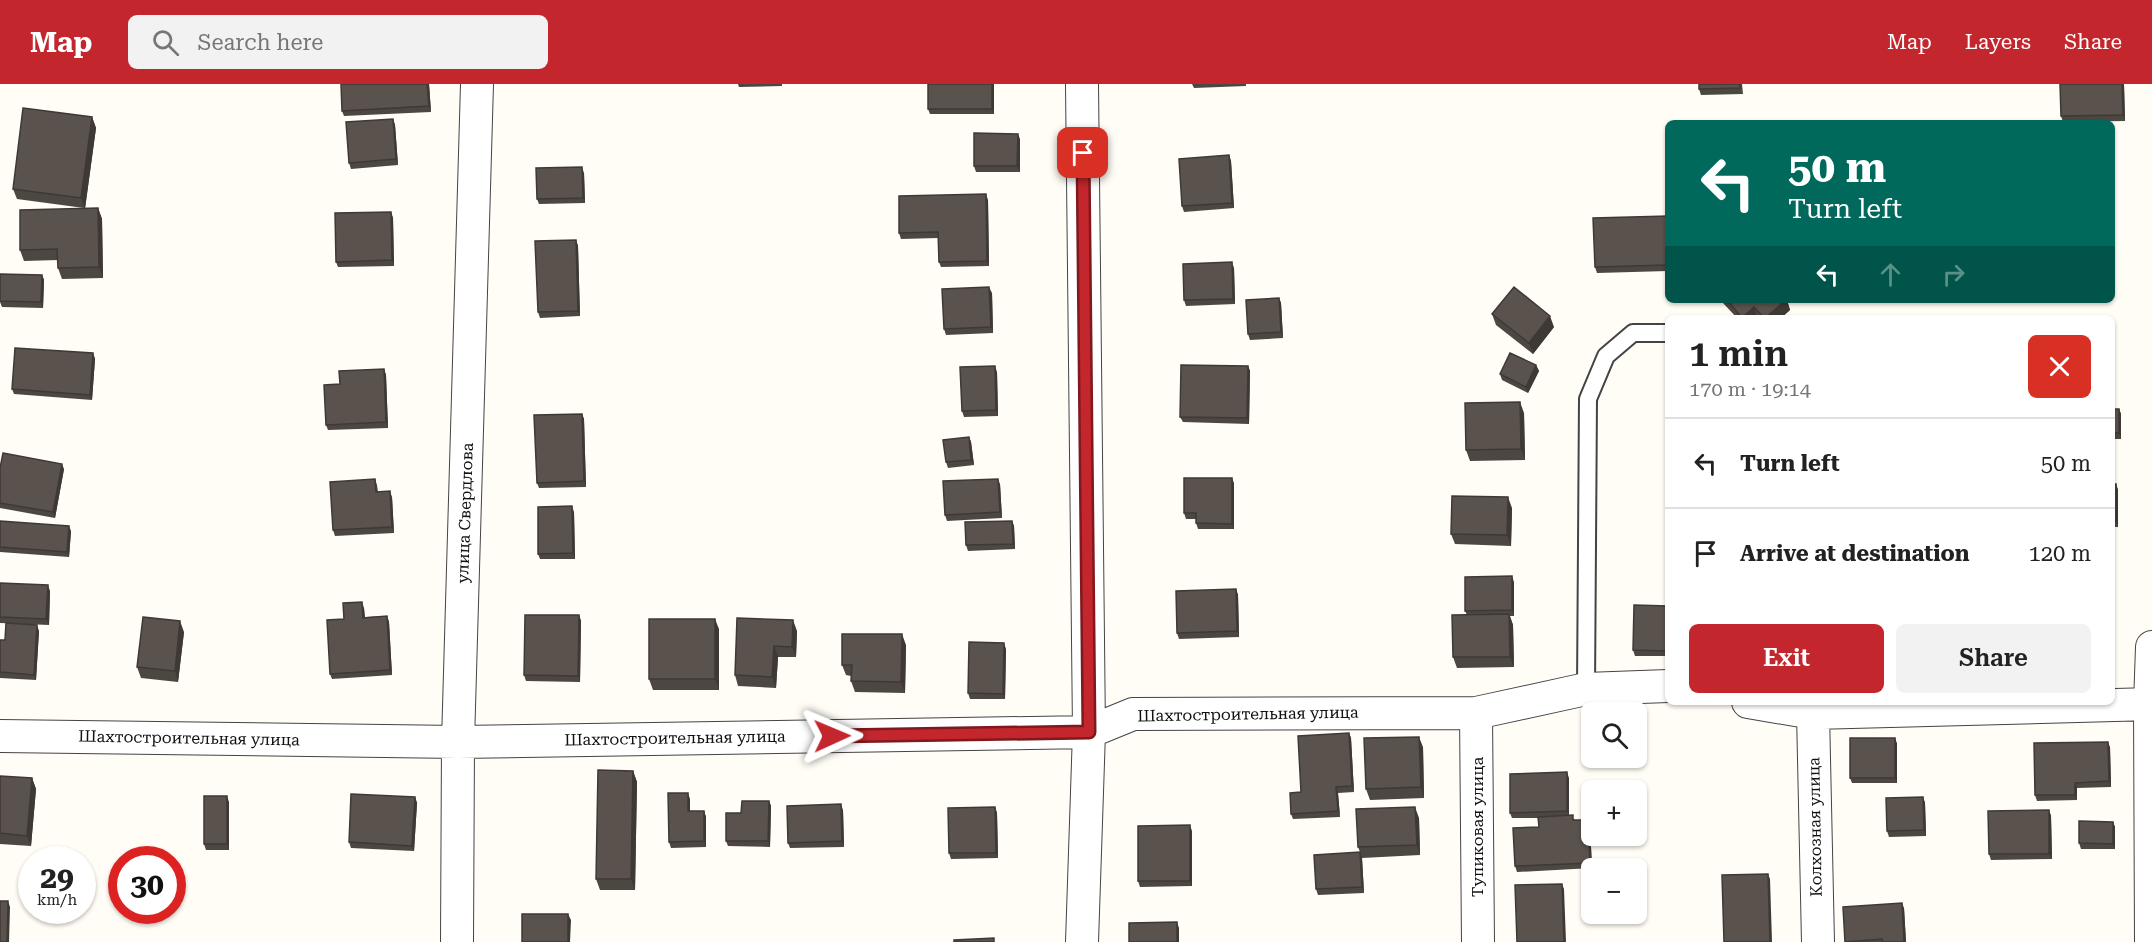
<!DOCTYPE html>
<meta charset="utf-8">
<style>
:root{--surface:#fff;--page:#f2f2f2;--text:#222;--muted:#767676;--line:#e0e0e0;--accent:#c4262e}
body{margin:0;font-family:"Roboto Serif",serif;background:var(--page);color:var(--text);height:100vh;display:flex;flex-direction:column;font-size:22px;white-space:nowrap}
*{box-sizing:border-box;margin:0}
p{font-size:20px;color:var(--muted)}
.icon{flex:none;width:33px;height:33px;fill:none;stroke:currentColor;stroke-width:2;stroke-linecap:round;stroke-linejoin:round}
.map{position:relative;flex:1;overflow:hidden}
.side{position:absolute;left:1665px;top:231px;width:450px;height:390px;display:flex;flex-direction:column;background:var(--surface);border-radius:9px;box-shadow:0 2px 4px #0004}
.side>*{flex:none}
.guide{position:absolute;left:1665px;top:36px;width:450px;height:183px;border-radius:9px;box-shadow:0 2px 4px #0004;background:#00695c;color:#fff;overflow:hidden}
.tools{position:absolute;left:1581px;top:618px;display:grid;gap:12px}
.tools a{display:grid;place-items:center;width:66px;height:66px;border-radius:9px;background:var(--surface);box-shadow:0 2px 4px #0004;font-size:30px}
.speed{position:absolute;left:18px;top:762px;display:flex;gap:12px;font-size:30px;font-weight:700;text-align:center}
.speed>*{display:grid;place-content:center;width:78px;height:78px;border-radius:50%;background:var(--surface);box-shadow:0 2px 4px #0004;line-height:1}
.speed small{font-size:15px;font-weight:400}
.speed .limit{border:9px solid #d22;background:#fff;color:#111}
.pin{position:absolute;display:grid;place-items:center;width:51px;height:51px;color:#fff;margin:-26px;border-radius:12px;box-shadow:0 3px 9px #0006}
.me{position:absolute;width:66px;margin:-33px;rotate:89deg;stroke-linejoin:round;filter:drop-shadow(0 0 4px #0008)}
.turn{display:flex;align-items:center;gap:21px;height:126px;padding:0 24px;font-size:27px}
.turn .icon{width:78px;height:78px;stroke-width:2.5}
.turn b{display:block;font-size:42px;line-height:51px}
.lanes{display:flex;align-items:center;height:57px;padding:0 24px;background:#0003;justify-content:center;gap:30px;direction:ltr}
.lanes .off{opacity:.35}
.round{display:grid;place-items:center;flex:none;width:63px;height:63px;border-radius:9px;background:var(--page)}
.overview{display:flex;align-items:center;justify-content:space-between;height:102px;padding:0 24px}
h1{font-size:36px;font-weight:600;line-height:45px}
.primary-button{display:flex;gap:12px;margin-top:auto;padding:12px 24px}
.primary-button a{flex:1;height:69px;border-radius:9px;background:var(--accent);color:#fff;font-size:24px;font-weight:600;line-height:69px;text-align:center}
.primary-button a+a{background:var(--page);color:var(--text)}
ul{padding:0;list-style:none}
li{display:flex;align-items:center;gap:18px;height:90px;padding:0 24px;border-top:2px solid var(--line)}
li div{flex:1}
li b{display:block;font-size:22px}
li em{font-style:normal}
header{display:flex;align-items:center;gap:36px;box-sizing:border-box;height:84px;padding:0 30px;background:var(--accent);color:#fff}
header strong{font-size:28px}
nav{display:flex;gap:33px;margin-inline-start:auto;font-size:21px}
.search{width:420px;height:54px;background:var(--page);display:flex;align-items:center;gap:15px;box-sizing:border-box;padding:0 21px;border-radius:9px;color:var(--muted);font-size:22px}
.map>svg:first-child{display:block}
</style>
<header>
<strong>Map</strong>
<div class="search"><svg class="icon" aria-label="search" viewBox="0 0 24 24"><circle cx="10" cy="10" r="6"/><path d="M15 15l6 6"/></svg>Search here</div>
<nav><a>Map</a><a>Layers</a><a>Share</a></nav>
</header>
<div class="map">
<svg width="2152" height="858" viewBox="0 0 2152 858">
<rect width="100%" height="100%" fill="#fffdf5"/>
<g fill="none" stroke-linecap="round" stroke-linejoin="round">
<defs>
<path id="lane" d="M1586 605 1588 315 1606 272 1633 249H1668"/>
<path id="street" d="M1748 618 1813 629 2152 620
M1476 629 1478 858
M1813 629 1818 858
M0 652 458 658 1089 648 1133 630 1476 629 1586 605 1668 602
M457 858 458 658 477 0
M1082 858 1089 648 1082 0
M2151 858 2150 620 2152 563"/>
</defs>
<use href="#lane" stroke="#444" stroke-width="20"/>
<use href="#street" stroke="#444" stroke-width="34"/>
<use href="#lane" stroke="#fff" stroke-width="16"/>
<use href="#street" stroke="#fff" stroke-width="32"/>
</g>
<path fill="#4d4742" d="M429 0 431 28 344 32 342 27Z
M738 0H782V2L739 3Z
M928 0H994V30H930L928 25Z
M1192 0H1246V2L1194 4Z
M1699 0H1742L1743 10 1701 11 1699 5Z
M2060 0H2124L2125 37 2063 38 2061 32Z
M92 33 96 44 85 124H98L102 135 103 194 62 195 58 184V176L24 177 20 166 84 124 17 115 13 105Z
M393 35 395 41 398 81 351 85 349 79Z
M1020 55V88H976L974 82Z
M1229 71 1231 77 1234 124 1184 128 1182 122Z
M584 89 585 119 539 120 537 115Z
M988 116 989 182 941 183 939 178 938 154 901 155 899 149Z
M391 128 393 134 394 182 338 183 336 178Z
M1668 132V187L1597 189 1595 183Z
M576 156 578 162 580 232 540 234 538 228Z
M1234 184 1235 220 1186 222 1184 216Z
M0 190 42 191 44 196 43 224 2 223 0 218Z
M992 209 993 249 946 251 944 245Z
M1279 214 1281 219 1283 254 1250 256 1248 250Z
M1722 216H1787L1790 226 1781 234H1737L1723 219Z
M1492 230 1554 243 1533 270 1496 241Z
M93 269 95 275 92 316 14 310 12 305Z
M1536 281 1539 287 1528 309 1502 296 1500 290Z
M1248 282 1250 287 1249 340 1183 338 1180 333Z
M384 285 386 291 388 344 328 346 326 341 340 300Z
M997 288 998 332 964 333 962 327Z
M2112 325H2119L2121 330V355H2112Z
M1524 329 1525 376 1470 377 1466 366Z
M582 330 584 335 586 403 539 404 537 399Z
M969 353 971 358 974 381 948 384 946 378Z
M0 384 64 385 55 434 0 424Z
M375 395 377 401 378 408 392 413 394 449 335 452 333 446Z
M1234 399V445H1198L1196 439V435H1186L1184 429Z
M1000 400 1002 434 947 437 945 431Z
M2112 400H2116L2118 406V443H2112Z
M1512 424 1511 462 1455 460 1451 450Z
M574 428 575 475H540L538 470Z
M0 437 71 447 69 473 0 468Z
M1012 437 1014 442 1015 465 968 467 966 461Z
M1514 498V532H1510L1513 541 1514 583 1457 584 1453 573 1467 531 1465 527Z
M0 499 50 507 49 541 0 539Z
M1236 505 1238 511 1239 553 1179 555 1177 549Z
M1668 522V572H1635L1633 566Z
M364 524 365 533 387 532 389 538 392 591 332 595 330 590 344 535Z
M579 531 581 537 580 598 526 597 524 591Z
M737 534 797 547 796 573H778L776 604 738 602 735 591Z
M719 545V606H653L649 595Z
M39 547 36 596 0 594V556H5Z
M184 548 178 598 141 594 137 583Z
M906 561 905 609 855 608 851 597V592L846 591 842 581Z
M1006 565 1005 615H970L968 609Z
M1349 649 1351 654 1354 708 1338 709 1340 733 1293 735 1291 730 1301 708Z
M1895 654 1897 660V699H1852L1850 694Z
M1423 663 1424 714 1370 716 1366 705Z
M2110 663 2111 703 2077 704V716L2037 717 2035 711Z
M633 687 637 698 635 806H600L596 795Z
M0 692 32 694 36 705 31 762 0 760Z
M1569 694V731L1575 736 1590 741 1592 784 1517 788 1515 782 1539 743 1538 734H1512L1510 729Z
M415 713 417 719 414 767 351 764 349 758Z
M1923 713 1925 719 1926 752 1889 753 1887 747Z
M690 715V727H704L706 733V763L671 764 669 758Z
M769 717 771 722 770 763 728 762 726 757 741 729Z
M229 718V766H206L204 760Z
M995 723 997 729 998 774 951 775 949 769Z
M843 726 844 763 790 764 788 759Z
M2049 726 2051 732 2052 775 1991 776 1989 770Z
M1419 734 1420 771 1362 774 1364 809 1318 811 1316 805 1360 768 1358 763Z
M2113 738 2115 743V765H2081L2079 759Z
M1192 747V802L1140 803 1138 797Z
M1904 824 1906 858H1845Z"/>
<path fill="#3f3936" d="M427 0H429L431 28 429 22Z
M992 0H994V30L992 25Z
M2122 0H2124L2125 37 2123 31Z
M92 33 96 44 85 125 81 114Z
M393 35 395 41 398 81 396 75Z
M1018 50 1020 55V88L1017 82Z
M1229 71 1231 77 1234 124 1232 119Z
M582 83 584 89 585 119 583 114Z
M986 110 988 116 989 182 987 177Z
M98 124 102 135 103 194 99 183Z
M391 128 393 134 394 182 392 176Z
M576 156 578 162 580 232 578 227Z
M1232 178 1234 184 1235 220 1233 215Z
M42 191 44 196 43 224 41 218Z
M989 203 992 209 993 249 991 243Z
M1279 214 1281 219 1283 254 1281 248Z
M1786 216H1787L1790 226 1781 234H1765Z
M1754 223 1758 234H1742Z
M1550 232 1554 243 1533 270 1529 259Z
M93 269 95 275 92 316 90 311Z
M1536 281 1539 287 1528 309 1526 303Z
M995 282 997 288 998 332 996 326Z
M1248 282 1250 287 1249 340 1247 334Z
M384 285 386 291 388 344 386 338Z
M1520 318 1524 329 1525 376 1521 365Z
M2119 325 2121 330V355L2119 349Z
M582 330 584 335 586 403 584 397Z
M969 353 971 358 974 381 971 376Z
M62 380 64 385 55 434 53 428Z
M1232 394 1234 399V445L1232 440Z
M998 395 1000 400 1002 434 1000 428Z
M2116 400 2118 406V443L2116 437Z
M390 407 392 413 394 449 392 443Z
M1508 413 1512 424 1511 462 1507 451Z
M572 422 574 428 575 475 573 469Z
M1012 437 1014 442 1015 465 1013 460Z
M69 442 71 447 69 473 67 468Z
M1512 492 1514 498V532L1512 526Z
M48 501 50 507 49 541 46 535Z
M1236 505 1238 511 1239 553 1237 547Z
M362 518 364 524 365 539 363 534Z
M1509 530 1513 541 1514 583 1510 573Z
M579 531 581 537 580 598 578 592Z
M387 532 389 538 392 591 390 586Z
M715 535 719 545V606L715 595Z
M793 536 797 547 796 573 792 563Z
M180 537 184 548 178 598 175 587Z
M37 541 39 547 36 596 34 591Z
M902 550 906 561 905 609 901 598Z
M1004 559 1006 565 1005 615 1003 610Z
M774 562 778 573 776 604 772 593Z
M1349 649 1351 654 1354 708 1352 702Z
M1419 653 1423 663 1424 714 1421 703Z
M1895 654 1897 660V699L1895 694Z
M2108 658 2110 663 2111 703 2109 697Z
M633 687 637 698 635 806 631 795Z
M1567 688 1569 694V733L1567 727Z
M32 694 36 705 31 762 27 752Z
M2075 699 2077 704V716L2075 711Z
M1336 703 1338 709 1340 733 1338 727Z
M688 709 690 715V733L688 727Z
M227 712 229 718V766L227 760Z
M415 713 417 719 414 767 412 762Z
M1923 713 1925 719 1926 752 1924 746Z
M769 717 771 722 770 763 768 757Z
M841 720 843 726 844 763 842 757Z
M995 723 997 729 998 774 996 769Z
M1415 723 1419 734 1420 771 1417 761Z
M2049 726 2051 732 2052 775 2049 770Z
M704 727 706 733V763L704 757Z
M1588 736 1590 741 1592 784 1590 779Z
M2113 738 2115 743V765L2113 760Z
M1190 741 1192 747V802L1190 797Z
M1360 768 1362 774 1364 809 1362 803Z
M1768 790 1770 795 1772 858H1770Z
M1562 800 1564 805 1566 858H1564Z
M8 817 10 823 9 858H7Z
M1902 819 1904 824 1906 858H1904Z
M568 830 571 836 570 858H568Z
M1177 838 1179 844V858H1177Z"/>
<path fill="#5a524d" stroke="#3f3936" stroke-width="1.5" d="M341 0H427L429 22 342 27Z
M928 0H992V25H928Z
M1699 0H1740V4L1699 5Z
M2060 0H2122L2123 31 2061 32Z
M23 24 92 33 81 114 13 105Z
M393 35 396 75 349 79 346 38Z
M974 49 1018 50 1017 82H974Z
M1229 71 1232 119 1182 122 1179 75Z
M582 83 583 114 537 115 536 84Z
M986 110 987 177 939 178 938 148 899 149V112Z
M98 124 99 183 58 184 57 165 20 166V126Z
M391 128 392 176 336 178 335 129Z
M1668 132V181L1595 183 1593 134Z
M576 156 578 227 538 228 535 157Z
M1232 178 1233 215 1184 216 1183 180Z
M0 190 42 191 41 218 0 217Z
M989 203 991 243 944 245 942 205Z
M1514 203 1550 232 1529 259 1492 230Z
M1279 214 1281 248 1248 250 1246 216Z
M1727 216H1786L1765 234H1764L1754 223 1742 234Z
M15 264 93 269 90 311 12 305Z
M1510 269 1536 281 1526 303 1500 290Z
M1181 281 1248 282 1247 334 1180 333Z
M995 282 996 326 962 327 960 283Z
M384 285 386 338 326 341 324 301 340 300 339 287Z
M1520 318 1521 365 1466 366 1465 319Z
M2112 325H2119V349H2112Z
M582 330 584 397 537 399 534 331Z
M969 353 971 376 946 378 943 356Z
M3 369 62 380 53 428 0 419V384Z
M1184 394H1232V440L1196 439V429H1184Z
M375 395 376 408 390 407 392 443 333 446 330 398Z
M998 395 1000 428 945 431 943 397Z
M2112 400H2116V437H2112Z
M1452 412 1508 413 1507 451 1451 450Z
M572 422 573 469 538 470V423Z
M0 437 69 442 67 468 0 463Z
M1012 437 1013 460 966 461 965 438Z
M1512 492V526L1465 527V493Z
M0 499 48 501 46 535 0 533Z
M1236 505 1237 547 1177 549 1176 507Z
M362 518 363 534 387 532 390 586 330 590 327 536 344 535 343 519Z
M1634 521 1668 522V567L1633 566Z
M1509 530 1510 573H1453L1452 531Z
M525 531H579L578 592 524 591Z
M143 533 180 537 175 587 137 583Z
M737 534 793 536 792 563 774 562 772 593 735 591Z
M649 535H715V595H649Z
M6 539 37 541 34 591 0 588V556H5Z
M842 550H902L901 598 851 597 852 581H842Z
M969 558 1004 559 1003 610 968 609Z
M1349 649 1352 702 1336 703 1338 727 1291 730 1290 709 1301 708 1298 652Z
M1419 653 1421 703 1366 705 1364 654Z
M1850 654H1895V694H1850Z
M2108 658 2109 697 2075 699V711H2035L2034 659Z
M598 686 633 687 631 795H596Z
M1567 688V727L1510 729V690Z
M0 692 32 694 27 752 0 749Z
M668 709H688V727H704V757L669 758Z
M351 710 415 713 412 762 349 758Z
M204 712H227V760H204Z
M1923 713 1924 746 1887 747 1886 714Z
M742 717H769L768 757H726V729H741Z
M841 720 842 757 788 759 787 722Z
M995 723 996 769H949L948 724Z
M1415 723 1417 761 1358 763 1356 725Z
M2049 726V770H1989L1988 727Z
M1573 731V736H1588L1590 779 1515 782 1513 744 1539 743 1538 733Z
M2079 737 2113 738V760L2079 759Z
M1190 741V797H1138V742Z
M1360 768 1362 803 1316 805 1314 771Z
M1768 790 1770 858H1724L1722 791Z
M1562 800 1564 858H1517L1515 801Z
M0 817H8L7 858H0Z
M1902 819 1904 858H1883L1882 855 1845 858 1843 823Z
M522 830H568V858H522Z
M1177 838V858H1129V839Z
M994 854V858H954V856Z"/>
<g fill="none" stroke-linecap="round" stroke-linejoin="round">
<defs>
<path id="route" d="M832 652 1089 648 1083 69"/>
</defs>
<use href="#route" stroke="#7f191e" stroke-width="15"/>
<use href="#route" stroke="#c4262e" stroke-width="10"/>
</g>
<g text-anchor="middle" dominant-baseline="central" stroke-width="6" stroke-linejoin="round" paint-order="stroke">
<g font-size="16" fill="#111" stroke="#fff">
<text transform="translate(465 429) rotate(-88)">улица Свердлова</text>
<text transform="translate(1248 630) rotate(-1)">Шахтостроительная улица</text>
<text transform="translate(189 654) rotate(1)">Шахтостроительная улица</text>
<text transform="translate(675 654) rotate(-1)">Шахтостроительная улица</text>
<text transform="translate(1477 743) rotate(-90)">Тупиковая улица</text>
<text transform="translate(1815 743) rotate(-91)">Колхозная улица</text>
</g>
</g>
</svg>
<div class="tools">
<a><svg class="icon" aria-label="search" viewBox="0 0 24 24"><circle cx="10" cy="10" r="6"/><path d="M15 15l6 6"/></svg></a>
<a>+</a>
<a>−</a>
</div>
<div class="speed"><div>29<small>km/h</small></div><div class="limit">30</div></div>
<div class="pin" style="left:1083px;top:69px;background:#d93025"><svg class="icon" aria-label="arrive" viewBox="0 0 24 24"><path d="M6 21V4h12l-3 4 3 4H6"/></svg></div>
<svg class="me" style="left:832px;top:652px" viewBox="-20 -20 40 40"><path d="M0-17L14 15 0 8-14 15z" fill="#c4262e" stroke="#fff" stroke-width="4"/></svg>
<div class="guide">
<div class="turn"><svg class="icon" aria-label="left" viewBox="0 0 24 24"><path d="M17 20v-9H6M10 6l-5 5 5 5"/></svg><div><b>50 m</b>Turn left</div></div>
<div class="lanes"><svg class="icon" aria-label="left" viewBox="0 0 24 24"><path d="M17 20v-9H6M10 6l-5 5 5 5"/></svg><svg class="icon off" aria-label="ahead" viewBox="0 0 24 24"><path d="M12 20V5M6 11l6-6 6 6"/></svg><svg class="icon off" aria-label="right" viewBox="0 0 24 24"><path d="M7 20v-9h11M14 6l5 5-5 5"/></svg></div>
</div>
<section class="side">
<div class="overview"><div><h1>1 min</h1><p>170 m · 19:14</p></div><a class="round" style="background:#d93025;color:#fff"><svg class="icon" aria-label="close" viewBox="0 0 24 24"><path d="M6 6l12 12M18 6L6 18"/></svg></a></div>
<ul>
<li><svg class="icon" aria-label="left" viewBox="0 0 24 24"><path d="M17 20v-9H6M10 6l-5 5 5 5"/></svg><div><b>Turn left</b></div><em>50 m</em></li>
<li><svg class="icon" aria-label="arrive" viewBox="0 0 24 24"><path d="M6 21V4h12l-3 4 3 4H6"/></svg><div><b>Arrive at destination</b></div><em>120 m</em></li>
</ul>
<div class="primary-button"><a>Exit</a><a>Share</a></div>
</section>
</div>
